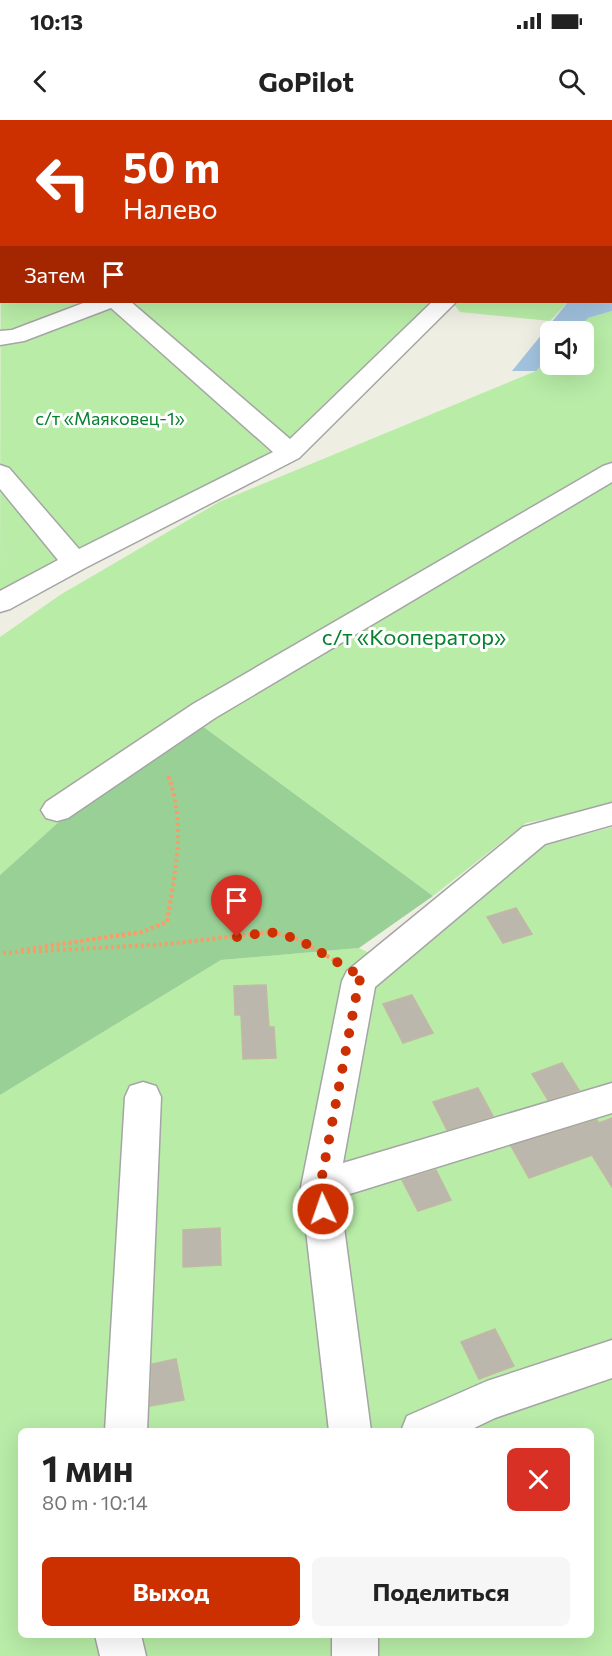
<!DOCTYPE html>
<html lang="ru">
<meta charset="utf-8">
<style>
:root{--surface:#fff;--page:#f6f6f6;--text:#222;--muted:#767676;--accent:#cc3000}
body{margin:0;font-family:Commissioner,sans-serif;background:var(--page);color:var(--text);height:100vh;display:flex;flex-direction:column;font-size:22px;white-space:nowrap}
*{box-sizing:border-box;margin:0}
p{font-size:20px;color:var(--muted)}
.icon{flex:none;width:33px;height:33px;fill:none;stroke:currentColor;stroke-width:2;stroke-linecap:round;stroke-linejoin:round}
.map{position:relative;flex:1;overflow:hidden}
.panel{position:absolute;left:18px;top:1308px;width:576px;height:210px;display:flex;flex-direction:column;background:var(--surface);border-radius:9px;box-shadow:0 6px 24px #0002}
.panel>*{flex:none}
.hud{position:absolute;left:0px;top:0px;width:612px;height:183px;box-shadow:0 6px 24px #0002;background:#cc3000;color:#fff;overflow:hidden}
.controls{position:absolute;left:540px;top:201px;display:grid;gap:12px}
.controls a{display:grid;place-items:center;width:54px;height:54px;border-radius:9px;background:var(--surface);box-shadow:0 6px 24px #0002;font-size:30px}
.pin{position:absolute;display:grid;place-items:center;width:51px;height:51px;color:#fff;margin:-62px -26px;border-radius:50% 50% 50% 0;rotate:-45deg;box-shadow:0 0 6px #0007}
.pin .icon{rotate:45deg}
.me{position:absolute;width:66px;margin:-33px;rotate:357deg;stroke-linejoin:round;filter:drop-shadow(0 0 4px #0008)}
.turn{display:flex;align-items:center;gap:21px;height:126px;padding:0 24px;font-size:27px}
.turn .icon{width:78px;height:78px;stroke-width:2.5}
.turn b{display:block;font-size:42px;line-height:51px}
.then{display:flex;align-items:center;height:57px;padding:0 24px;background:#0003;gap:12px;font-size:22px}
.round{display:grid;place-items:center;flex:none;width:63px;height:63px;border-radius:9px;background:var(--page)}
.headline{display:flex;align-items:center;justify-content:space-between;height:102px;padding:0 24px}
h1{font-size:36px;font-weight:700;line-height:45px}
.action{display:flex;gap:12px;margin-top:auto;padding:12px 24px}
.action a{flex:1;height:69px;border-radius:9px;background:var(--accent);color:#fff;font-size:24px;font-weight:700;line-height:69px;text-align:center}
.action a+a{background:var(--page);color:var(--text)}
.status{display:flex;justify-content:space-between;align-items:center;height:42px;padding:0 30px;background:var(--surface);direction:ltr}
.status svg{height:16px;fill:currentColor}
header{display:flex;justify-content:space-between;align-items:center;height:78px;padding:0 24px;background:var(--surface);font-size:27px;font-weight:700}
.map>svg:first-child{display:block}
</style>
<div class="status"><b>10:13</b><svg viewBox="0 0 49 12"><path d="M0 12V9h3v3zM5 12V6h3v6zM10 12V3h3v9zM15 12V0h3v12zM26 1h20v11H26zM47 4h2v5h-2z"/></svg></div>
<header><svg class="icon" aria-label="back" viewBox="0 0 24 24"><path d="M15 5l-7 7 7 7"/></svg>GoPilot<svg class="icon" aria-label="search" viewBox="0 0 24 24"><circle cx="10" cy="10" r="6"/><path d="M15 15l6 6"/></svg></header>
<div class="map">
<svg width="612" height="1536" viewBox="0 0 612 1536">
<rect width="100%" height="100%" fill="#efeee3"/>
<path fill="#b8eca7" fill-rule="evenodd" d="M315 0H612V110L610 2H314Z
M1 4 2 182H85L97 190 119 182 435 183 289 330 0 471Z
M452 182H568L550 201 460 192Z
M612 191V686L526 703 433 776 201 605 161 629 61 700 0 755V517L60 475 219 382 536 251 550 236V244H584V212L574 211 588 198Z
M612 707V1536H0V975L221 840 359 828 394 845 543 726ZM21 1311H591V1515H21Z"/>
<path fill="#99d096" d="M201 605 433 776 359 828 221 840 0 975V755L61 700 161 629Z"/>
<path fill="#a2c3df" d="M612 110V191L588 198 577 211 550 212V237L536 251H512L568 182H610Z"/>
<path fill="#bcb7ac" stroke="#c2b8a5" stroke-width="1.5" d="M516 788 532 814 503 823 487 797Z
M266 865 269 907H274L276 938 243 939 241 895H235L234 866Z
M412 875 433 913 403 923 383 884Z
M562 943 579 970 548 980 532 954Z
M478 968 493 996 447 1010 433 982Z
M612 998V1067L592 1035 529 1058 511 1026 597 1000 599 1003Z
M436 1050 451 1080 418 1091 402 1060Z
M220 1108 221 1145 183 1147V1110Z
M495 1209 514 1246 479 1259 461 1222Z
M176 1239 184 1280 150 1286 152 1244Z"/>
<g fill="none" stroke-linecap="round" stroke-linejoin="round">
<defs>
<path id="minor" d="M497 0H517L496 2Z
M86 182H131L290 319 432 182 455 183 299 338 85 448 10 489 0 492V471L58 440 0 369V345L9 348 79 429 273 332 111 188 24 221 0 225V211L12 210Z
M612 343V362L215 598 68 698 57 701 46 698 41 690 46 682 193 584 603 346Z
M612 683V705L545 724 375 867 343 1043 612 963V993L340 1077 371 1311H329L301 1067 342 861 347 851 523 707Z
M143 962 156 966 161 977 147 1311H105L125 977 130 966Z
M612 1220V1258L495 1298 468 1311H401L407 1296 487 1261Z
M95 1515H141L146 1536H100Z
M332 1515H378V1536H332Z"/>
</defs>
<use href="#minor" stroke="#a5a5a5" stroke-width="3"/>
<path stroke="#ff9965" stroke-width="4" stroke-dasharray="3 3" stroke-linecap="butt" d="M21 830 142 812 167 802C175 751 187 702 167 653
M3 833 169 824 270 812 298 819 334 840"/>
<use href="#minor" fill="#fff" fill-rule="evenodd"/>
</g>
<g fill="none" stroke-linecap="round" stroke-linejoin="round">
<path stroke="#cc3000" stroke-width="10" stroke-dasharray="0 18" d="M237 817 270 812 298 819 364 858 359 861 320 1067 323 1089"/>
</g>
<g text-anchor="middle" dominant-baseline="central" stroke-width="6" stroke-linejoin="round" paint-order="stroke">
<g font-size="18" fill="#07812e" stroke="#fff">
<text x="110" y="298">с/т «Маяковец-1»</text>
</g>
<g font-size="22" fill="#07812e" stroke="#fff">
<text x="414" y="516">с/т «Кооператор»</text>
</g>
</g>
</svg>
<div class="controls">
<a><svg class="icon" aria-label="sound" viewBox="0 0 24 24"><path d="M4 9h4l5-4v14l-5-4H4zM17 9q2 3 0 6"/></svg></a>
</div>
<div class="pin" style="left:237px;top:817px;background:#d93025"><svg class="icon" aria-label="arrive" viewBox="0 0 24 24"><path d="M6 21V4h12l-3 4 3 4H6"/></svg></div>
<svg class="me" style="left:323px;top:1089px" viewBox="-20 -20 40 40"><circle r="17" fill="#cc3000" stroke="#fff" stroke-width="3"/><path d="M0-11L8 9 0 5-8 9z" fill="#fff"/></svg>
<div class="hud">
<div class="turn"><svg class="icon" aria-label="left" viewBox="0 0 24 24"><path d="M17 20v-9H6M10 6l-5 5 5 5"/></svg><div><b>50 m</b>Налево</div></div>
<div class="then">Затем<svg class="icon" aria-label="arrive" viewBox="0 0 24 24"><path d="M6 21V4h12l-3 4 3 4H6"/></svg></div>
</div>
<section class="panel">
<div class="headline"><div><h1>1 мин</h1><p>80 m · 10:14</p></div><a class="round" style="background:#d93025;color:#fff"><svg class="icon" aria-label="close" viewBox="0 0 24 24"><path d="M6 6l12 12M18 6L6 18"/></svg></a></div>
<div class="action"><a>Выход</a><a>Поделиться</a></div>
</section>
</div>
